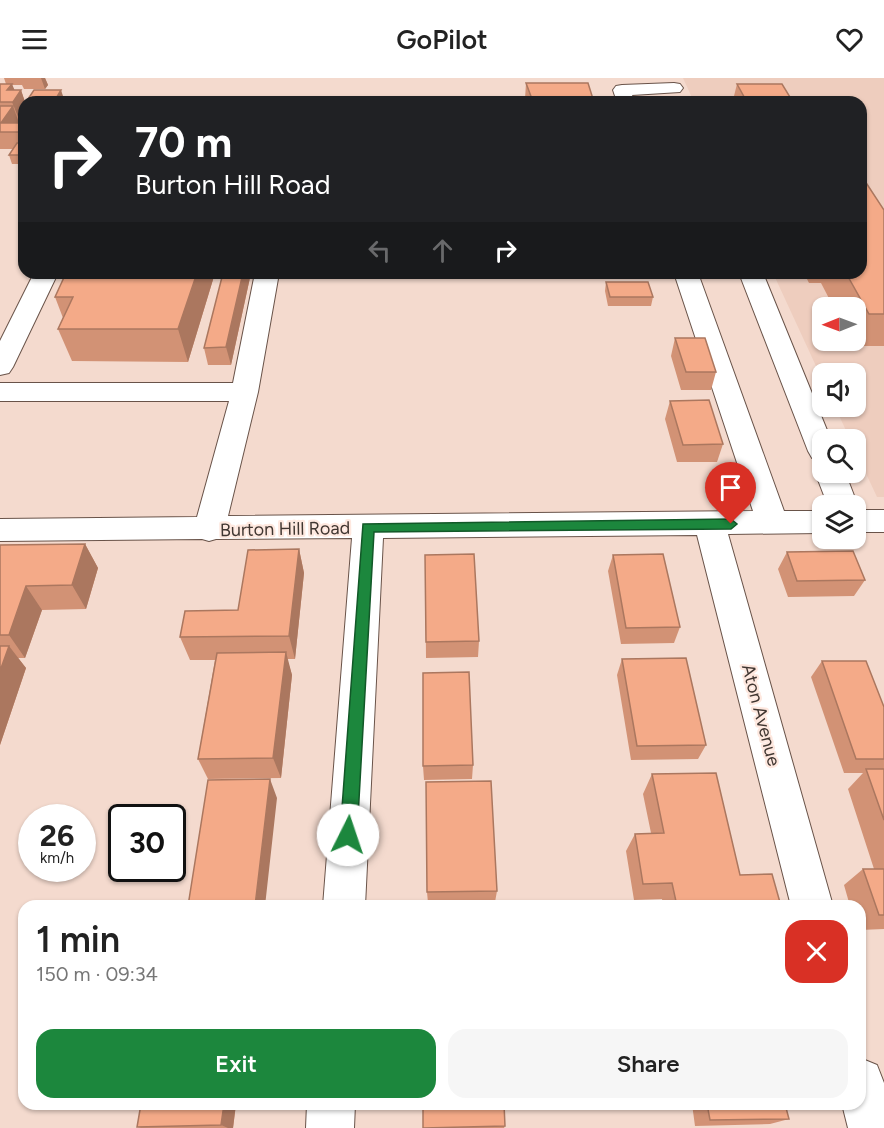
<!DOCTYPE html>
<meta charset="utf-8">
<style>
:root{--surface:#fff;--page:#f6f6f6;--text:#222;--muted:#767676;--accent:#1c873d}
body{margin:0;font-family:Figtree,sans-serif;background:var(--page);color:var(--text);height:100vh;display:flex;flex-direction:column;font-size:22px;white-space:nowrap}
*{box-sizing:border-box;margin:0}
p{font-size:20px;color:var(--muted)}
.icon{flex:none;width:33px;height:33px;fill:none;stroke:currentColor;stroke-width:2;stroke-linecap:round;stroke-linejoin:round}
.map{position:relative;flex:1;overflow:hidden}
.details{position:absolute;left:18px;top:822px;width:848px;height:210px;display:flex;flex-direction:column;background:var(--surface);border-radius:18px;box-shadow:0 2px 4px #0004}
.details>*{flex:none}
.hud{position:absolute;left:18px;top:18px;width:849px;height:183px;border-radius:18px;box-shadow:0 2px 4px #0004;background:#202124;color:#fff;overflow:hidden}
.needle{width:39px;rotate:269deg}
.fabs{position:absolute;left:812px;top:219px;display:grid;gap:12px}
.fabs a{display:grid;place-items:center;width:54px;height:54px;border-radius:12px;background:var(--surface);box-shadow:0 2px 4px #0004;font-size:30px}
.speed{position:absolute;left:18px;top:726px;display:flex;gap:12px;font-size:30px;font-weight:700;text-align:center}
.speed>*{display:grid;place-content:center;width:78px;height:78px;border-radius:50%;background:var(--surface);box-shadow:0 2px 4px #0004;line-height:1}
.speed small{font-size:15px;font-weight:400}
.speed .limit{border:3px solid #111;border-radius:9px;background:#fff;color:#111}
.pin{position:absolute;display:grid;place-items:center;width:51px;height:51px;color:#fff;margin:-62px -26px;border-radius:50% 50% 50% 0;rotate:-45deg;box-shadow:0 0 6px #0007}
.pin .icon{rotate:45deg}
.me{position:absolute;width:66px;margin:-33px;rotate:4deg;stroke-linejoin:round;filter:drop-shadow(0 0 4px #0008)}
.turn{display:flex;align-items:center;gap:21px;height:126px;padding:0 18px;font-size:27px}
.turn .icon{width:78px;height:78px;stroke-width:2.5}
.turn b{display:block;font-size:42px;line-height:51px}
.lanes{display:flex;align-items:center;height:57px;padding:0 18px;background:#0003;justify-content:center;gap:30px;direction:ltr}
.lanes .off{opacity:.35}
.round{display:grid;place-items:center;flex:none;width:63px;height:63px;border-radius:18px;background:var(--page)}
.head{display:flex;align-items:center;justify-content:space-between;height:102px;padding:0 18px}
h1{font-size:36px;font-weight:600;line-height:45px}
.cta{display:flex;gap:12px;margin-top:auto;padding:12px 18px}
.cta a{flex:1;height:69px;border-radius:18px;background:var(--accent);color:#fff;font-size:24px;font-weight:600;line-height:69px;text-align:center}
.cta a+a{background:var(--page);color:var(--text)}
header{display:flex;justify-content:space-between;align-items:center;height:78px;padding:0 18px;background:var(--surface);font-size:27px;font-weight:600}
.map>svg:first-child{display:block}
</style>
<header><svg class="icon" aria-label="menu" viewBox="0 0 24 24"><path d="M4 6h16M4 12h16M4 18h16"/></svg>GoPilot<svg class="icon" aria-label="heart" viewBox="0 0 24 24"><path d="M12 20l-8-8c-3-5 5-10 8-4 3-6 11-1 8 4z"/></svg></header>
<div class="map">
<svg width="884" height="1050" viewBox="0 0 884 1050">
<rect width="100%" height="100%" fill="#f4dace"/>
<path fill="#eecdbe" fill-rule="evenodd" d="M683 0H884V419H877L855 372V362L850 361 835 329 855 328V296H822V301L773 195H861V24H694ZM822 230H855V262H822Z"/>
<g fill="none" stroke-linecap="round" stroke-linejoin="round">
<defs>
<path id="minor" d="M674 5 680 6 683 10 680 14 632 17 635 24H617L613 12 616 8 622 7Z
M34 195H58L13 289 9 295 0 297V263Z
M255 195H279L258 314 228 438 753 433 674 195H698L784 433H822V455L728 456 833 828H791L697 457 383 460 365 828H323L352 460 216 461 209 463 202 461 0 463V441L197 439 229 323H0V305H233Z
M739 195H763L831 362H822V383L812 380 808 373Z
M822 386V394H845L858 428 856 432H884V454H855V428H828L815 394Z
M860 980 877 987 884 1005V1050H848L842 1026H860Z
M307 1026H355L354 1050H306Z"/>
</defs>
<use href="#minor" stroke="#695349" stroke-width="2"/>
<use href="#minor" fill="#fff" fill-rule="evenodd"/>
</g>
<path fill="#d29275" d="M4 0H45L48 7 45 11H24L22 7H12L14 12H21L25 24H24V33L19 41H18L19 45H24V86H12L9 77 13 71H0V6H6Z
M526 5 593 21 592 24H526L525 21Z
M737 6 793 24H734L733 22Z
M884 132V268H854L851 262H855V230H834L821 205H809L804 195H861Z
M66 195H215L188 284 72 283 58 251 63 240 55 219Z
M223 195H251L231 287H208L204 270Z
M606 204 653 219 651 228H608L605 213Z
M675 260 716 294 711 312H681L671 278Z
M670 323 723 366 717 384H677L665 341Z
M85 466 98 490 86 531 42 532 25 580H18L26 590 0 667V467Z
M299 471 304 495 295 581H287L292 597 281 700 208 701 198 681 215 582H190L180 559 238 532Z
M787 474 865 502 854 518 788 519 778 491Z
M425 477 479 563 478 579 426 580Z
M613 477 680 549 674 565 621 566 608 493Z
M622 581 706 667 698 681 631 682 617 597Z
M822 583 884 629V851L860 852V828H850L844 807 863 791H874L848 711 863 695H844L811 599Z
M473 687 472 701 424 702 423 688Z
M652 696 740 797 781 828H663L662 821 634 822 626 773 635 756 651 755 643 716Z
M497 813 495 824 428 825 427 814Z
M141 1026H236L233 1050H141L137 1049Z
M692 1026H785L789 1041 770 1046 695 1048Z
M505 1048 504 1050H423Z"/>
<path fill="#ab775f" d="M41 0H45L48 7 45 11Z
M12 6 17 18 21 12 25 24H24V33L19 41 7 12Z
M61 12 65 24H54Z
M13 28 19 45 13 54 1 45Z
M197 195H215L188 284 178 251Z
M243 195H251L231 287 226 269Z
M85 466 98 490 86 531 72 507Z
M299 471 304 495 295 581 289 558Z
M26 508 42 532 25 580 9 557Z
M9 568 26 590 0 667V593Z
M286 574 292 597 281 700 273 680Z
M270 701 277 720 265 828H255Z
M224 1026H236L233 1050H228L221 1047Z"/>
<path fill="#f4aa88" stroke="#ab775f" stroke-width="1.5" d="M526 5H588L593 21H532Z
M0 6H12L7 12H21L13 24H0Z
M737 6H782L793 24H747Z
M34 12H61L54 24H26Z
M0 28H13L1 45H24V54H0Z
M17 65H24V77H9Z
M861 97 884 132V236H869L846 195H861Z
M66 195H197L178 251H58L73 219H55Z
M223 195H243L226 269 204 270Z
M606 204H648L653 219H610Z
M675 260H705L716 294H686Z
M709 322 723 366 683 367 670 323Z
M85 466 72 507 26 508 9 557H0V467Z
M299 471 289 558 180 559 185 533 238 532 248 472Z
M853 473 865 502 797 503 787 474Z
M474 476 479 563 426 564 425 477Z
M663 476 680 549 626 550 613 477Z
M0 568H9L0 593Z
M286 574 273 680 198 681 217 575Z
M686 580 706 667 637 668 622 581Z
M822 583H866L884 629V681H856Z
M469 594 473 687 423 688V595Z
M866 691H884V742Z
M716 695 740 797 772 796 781 828H677L672 805 643 806 635 756 664 755 652 696Z
M270 701 255 828H188L208 702Z
M491 703 497 813 427 814 426 704Z
M863 791H884V837H879Z
M141 1026H224L221 1047 137 1049Z
M423 1026H504L505 1048 423 1050Z
M707 1026H785L789 1041 710 1042Z"/>
<path fill="#1c873d" stroke="#125828" stroke-width="1.5" d="M731 441 737 446 731 451 374 454 357 757 354 763 348 765 343 763 340 757 363 446Z"/>
<g text-anchor="middle" dominant-baseline="central" stroke-width="4.5" stroke-linejoin="round" paint-order="stroke">
<g font-size="18" fill="#403631" stroke="#fee8df">
<text transform="translate(285 451) rotate(-1)">Burton Hill Road</text>
<text transform="translate(761 637) rotate(75)">Aton Avenue</text>
</g>
</g>
</svg>
<div class="fabs">
<a><svg class="needle" viewBox="-14 -14 28 28"><path d="M0-13l5 13h-10z" fill="#e53935"/><path d="M0 13l5-13h-10z" fill="#767676"/></svg></a>
<a><svg class="icon" aria-label="sound" viewBox="0 0 24 24"><path d="M4 9h4l5-4v14l-5-4H4zM17 9q2 3 0 6"/></svg></a>
<a><svg class="icon" aria-label="search" viewBox="0 0 24 24"><circle cx="10" cy="10" r="6"/><path d="M15 15l6 6"/></svg></a>
<a><svg class="icon" aria-label="layers" viewBox="0 0 24 24"><path d="M12 4l9 5-9 5-9-5zM3 14l9 5 9-5"/></svg></a>
</div>
<div class="speed"><div>26<small>km/h</small></div><div class="limit">30</div></div>
<div class="pin" style="left:731px;top:446px;background:#d93025"><svg class="icon" aria-label="arrive" viewBox="0 0 24 24"><path d="M6 21V4h12l-3 4 3 4H6"/></svg></div>
<svg class="me" style="left:348px;top:757px" viewBox="-20 -20 40 40"><circle r="19" fill="#fff"/><path d="M0-13L10 11 0 6-10 11z" fill="#1c873d"/></svg>
<div class="hud">
<div class="turn"><svg class="icon" aria-label="right" viewBox="0 0 24 24"><path d="M7 20v-9h11M14 6l5 5-5 5"/></svg><div><b>70 m</b>Burton Hill Road</div></div>
<div class="lanes"><svg class="icon off" aria-label="left" viewBox="0 0 24 24"><path d="M17 20v-9H6M10 6l-5 5 5 5"/></svg><svg class="icon off" aria-label="ahead" viewBox="0 0 24 24"><path d="M12 20V5M6 11l6-6 6 6"/></svg><svg class="icon" aria-label="right" viewBox="0 0 24 24"><path d="M7 20v-9h11M14 6l5 5-5 5"/></svg></div>
</div>
<section class="details">
<div class="head"><div><h1>1 min</h1><p>150 m · 09:34</p></div><a class="round" style="background:#d93025;color:#fff"><svg class="icon" aria-label="close" viewBox="0 0 24 24"><path d="M6 6l12 12M18 6L6 18"/></svg></a></div>
<div class="cta"><a>Exit</a><a>Share</a></div>
</section>
</div>
